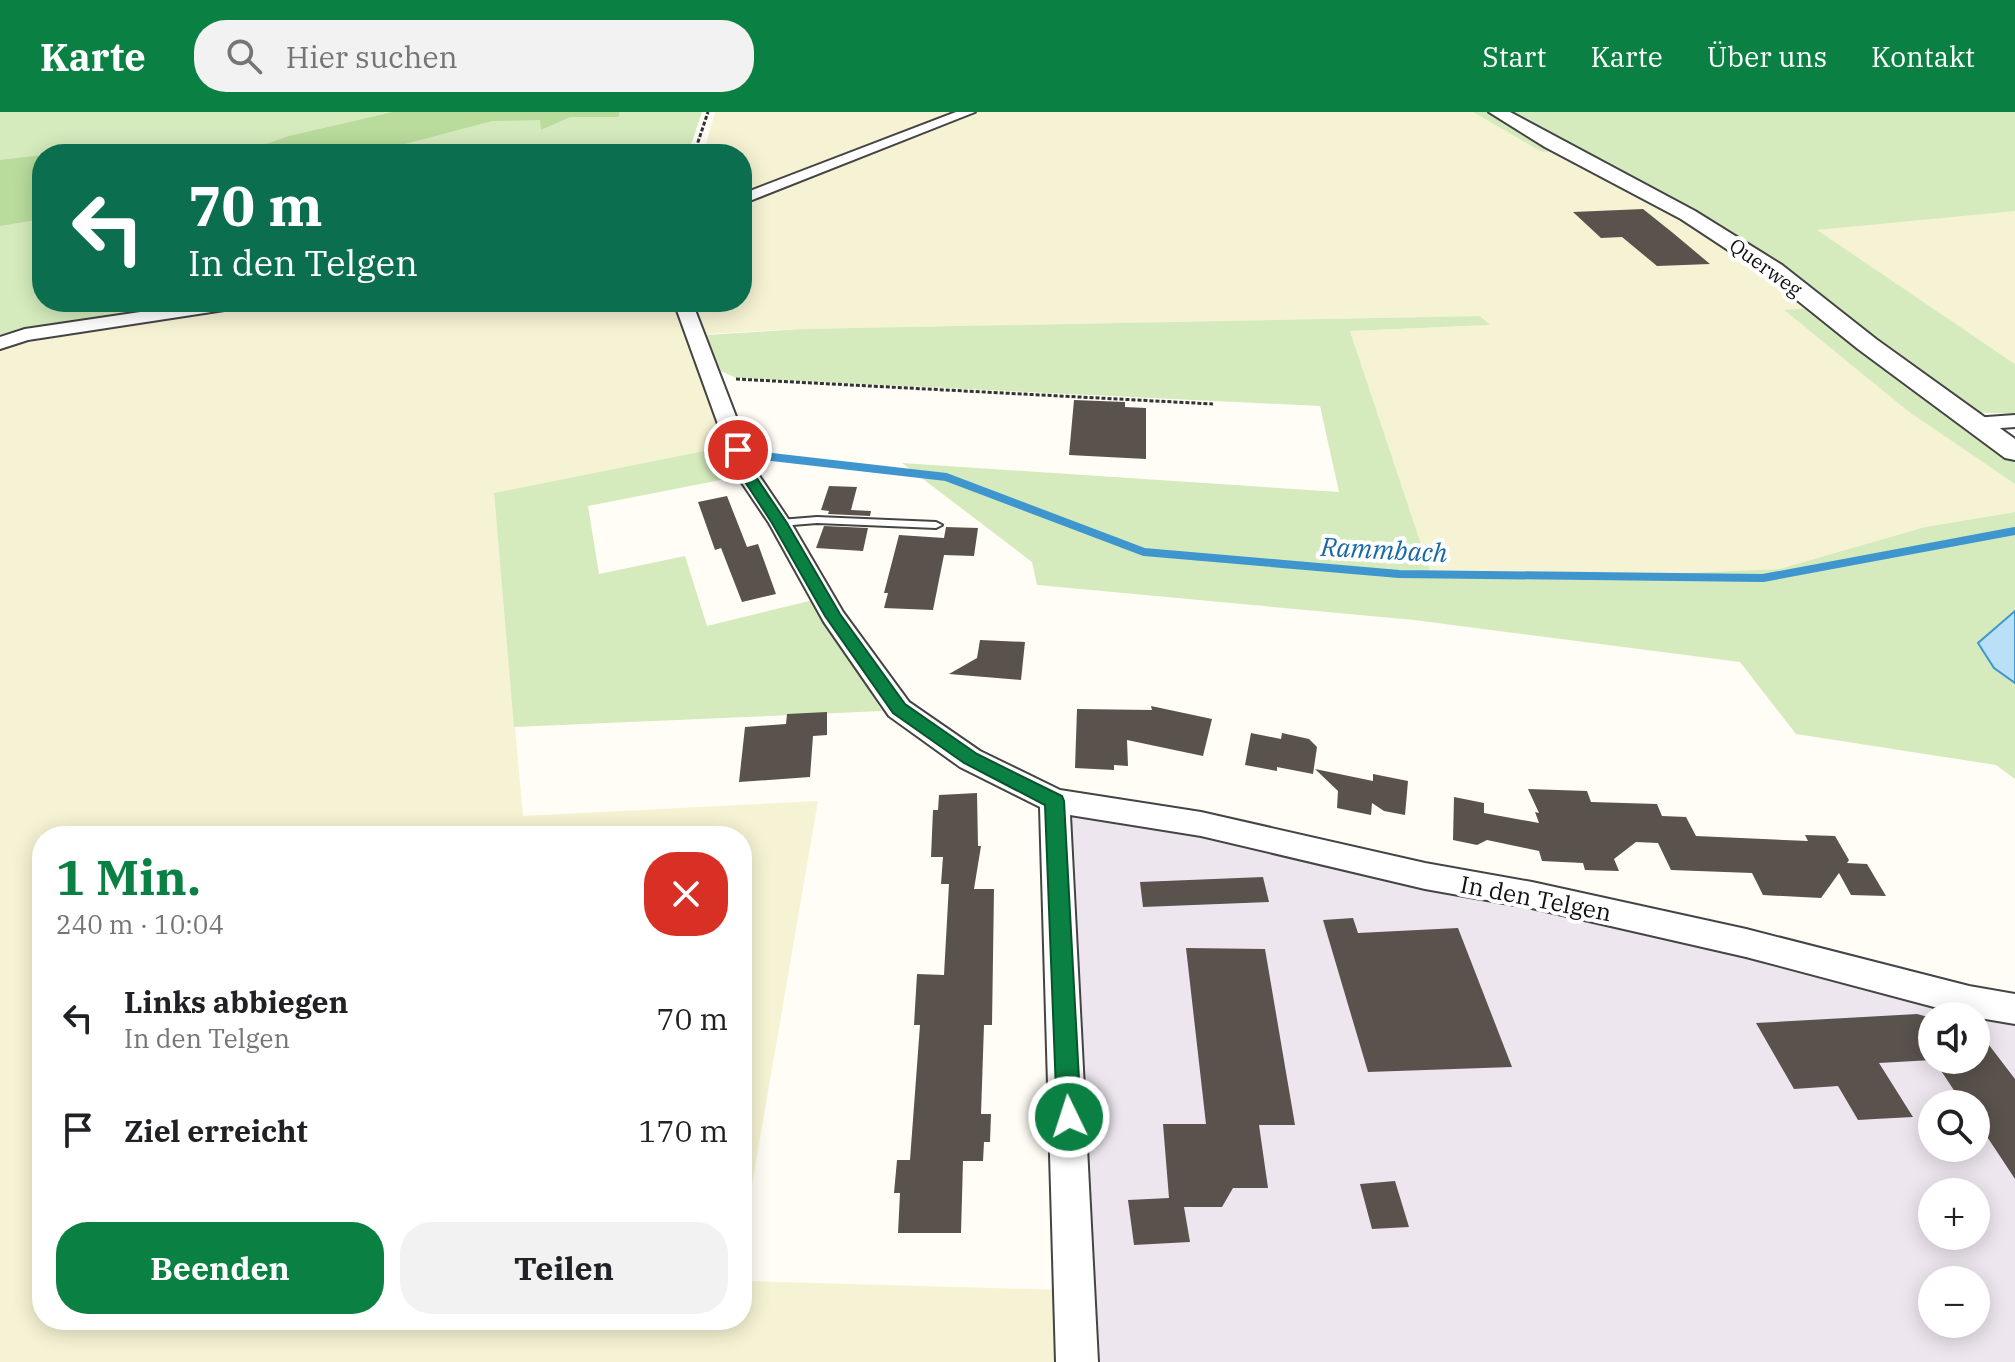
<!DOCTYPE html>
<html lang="de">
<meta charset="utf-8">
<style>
:root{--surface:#fff;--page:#f2f2f2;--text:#202124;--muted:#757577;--accent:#0b8043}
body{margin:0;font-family:"IBM Plex Serif",serif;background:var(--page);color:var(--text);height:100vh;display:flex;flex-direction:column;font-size:30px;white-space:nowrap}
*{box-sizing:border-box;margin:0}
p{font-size:26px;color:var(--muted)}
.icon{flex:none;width:44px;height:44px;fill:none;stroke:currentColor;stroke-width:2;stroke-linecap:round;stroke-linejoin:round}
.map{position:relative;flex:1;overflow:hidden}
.details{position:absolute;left:32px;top:714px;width:720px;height:504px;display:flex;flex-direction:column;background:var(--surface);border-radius:32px;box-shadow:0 4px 20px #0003}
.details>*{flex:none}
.guide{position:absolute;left:32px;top:32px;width:720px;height:168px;border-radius:32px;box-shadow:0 4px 20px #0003;background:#0b6e4f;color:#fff;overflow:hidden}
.buttons{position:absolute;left:1918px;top:890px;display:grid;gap:16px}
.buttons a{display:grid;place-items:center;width:72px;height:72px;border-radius:50%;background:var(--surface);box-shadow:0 4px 20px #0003;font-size:40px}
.pin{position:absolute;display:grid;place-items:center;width:68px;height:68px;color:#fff;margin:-34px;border:4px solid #fff;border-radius:50%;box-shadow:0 2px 8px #0007}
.me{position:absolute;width:88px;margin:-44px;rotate:356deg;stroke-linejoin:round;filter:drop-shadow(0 0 6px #0008)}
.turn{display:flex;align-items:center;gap:28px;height:168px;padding:0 24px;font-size:36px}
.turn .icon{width:104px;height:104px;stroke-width:2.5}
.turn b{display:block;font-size:56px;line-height:68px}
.round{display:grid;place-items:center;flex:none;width:84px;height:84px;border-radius:32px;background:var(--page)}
.headline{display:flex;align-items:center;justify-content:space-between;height:136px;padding:0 24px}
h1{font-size:48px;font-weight:800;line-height:60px;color:var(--accent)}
.button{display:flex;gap:16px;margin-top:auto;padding:16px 24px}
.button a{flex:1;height:92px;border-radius:32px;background:var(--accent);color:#fff;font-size:32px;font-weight:800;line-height:92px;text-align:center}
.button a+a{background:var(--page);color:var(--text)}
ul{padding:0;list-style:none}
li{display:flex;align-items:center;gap:24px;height:112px;padding:0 24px}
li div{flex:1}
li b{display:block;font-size:30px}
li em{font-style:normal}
header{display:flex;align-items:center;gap:48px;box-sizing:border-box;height:112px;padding:0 40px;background:var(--accent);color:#fff}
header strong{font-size:38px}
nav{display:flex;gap:44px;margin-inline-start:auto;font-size:28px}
.search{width:560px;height:72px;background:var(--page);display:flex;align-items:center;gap:20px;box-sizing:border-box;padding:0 28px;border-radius:32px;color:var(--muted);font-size:30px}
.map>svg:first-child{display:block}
</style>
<header>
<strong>Karte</strong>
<div class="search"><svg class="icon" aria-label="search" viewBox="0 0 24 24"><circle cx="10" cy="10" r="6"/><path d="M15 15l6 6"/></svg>Hier suchen</div>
<nav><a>Start</a><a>Karte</a><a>Über uns</a><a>Kontakt</a></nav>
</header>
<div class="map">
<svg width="2015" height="1250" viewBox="0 0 2015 1250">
<rect width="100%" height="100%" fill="#fffdf5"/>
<path fill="#eee6ef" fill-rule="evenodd" d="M1055 689 2015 897V1250H1077ZM1932 904H1976V948H1932ZM1932 992H1976V1036H1932ZM1932 1080H1976V1124H1932ZM1932 1168H1976V1212H1932Z"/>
<path fill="#f6f3d4" d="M715 0H961L742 83V42H703Z
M972 0H1473L1688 108 1766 159 1812 196 1785 199 1909 300 2015 372V400L1925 415 1779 457 1613 464 1430 459 1350 219 1489 213 1480 204 803 217 705 222 692 190H742V90Z
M2015 99V252L1816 118 1982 100Z
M273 190H675L724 335 494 382 523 704 818 689 742 1131V724H42V1208H742V1169L1066 1178 1065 1250H0V237L36 225Z"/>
<path fill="#d5ebbd" d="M0 0H702L688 42H42V190H236L0 224Z
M1473 0H1489L1555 39 1542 40Z
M1509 0H2015V99L1817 118 2015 252V302L1969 300 1813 180Z
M1813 196 1966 317 2015 349V372L1909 300 1784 198Z
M1480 204 1490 213 1350 219 1430 459 1613 464 1779 457 1925 415 2015 400V667L1996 653 1796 622 1740 550 1414 508 1037 473 1032 450 902 351 1339 380 1320 294 736 266 721 259 705 223 803 217Z
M724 335 736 365 588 394 599 462 685 444 707 514 813 488 882 599 514 615 494 381Z"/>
<path fill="#b9dc9c" d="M393 0H619V5H570L541 18 540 8 492 9 367 42H238L289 24Z
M42 43V107L0 114V48Z"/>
<path fill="#b9e0f7" stroke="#3f96cf" stroke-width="2" d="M2015 499V571L1994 556 1978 531Z"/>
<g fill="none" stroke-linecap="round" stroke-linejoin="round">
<path stroke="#3f96cf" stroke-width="8" d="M763 344 946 365 1144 440 1399 462 1763 466 2015 419"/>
</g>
<path fill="#5a524d" d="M1643 97 1673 121 1710 152 1657 154 1622 125 1601 126 1573 100Z
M1074 288 1125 290V295L1146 296V347L1069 343Z
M829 374 857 375 851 398 871 399 870 404 828 402 829 399 821 398Z
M727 384 747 435 758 432 776 482 742 490 721 436 715 438 698 390Z
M824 414 868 416 863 439 816 436Z
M946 415 978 416 974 444 944 443 933 498 884 496 888 481H884L899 423 944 426Z
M980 528 1025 530 1021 568 949 562 977 546Z
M1151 594 1212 607 1203 644 1127 628 1128 654 1114 653V658L1075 656 1077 597 1152 598Z
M827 600V623L813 624 810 665 739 670 745 615 786 612 787 602Z
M1251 621 1281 627 1282 621 1309 627 1317 635 1313 662 1277 655V659L1245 653Z
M1315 657 1373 669V662L1408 669 1405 703 1384 699 1372 691 1371 703 1337 696 1338 679Z
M1528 677 1587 679 1591 690 1657 692 1662 704 1686 705 1696 724 1808 729 1805 723 1835 724 1849 748 1847 751 1867 752 1886 784 1851 783 1839 761 1821 786 1763 783 1752 761 1671 758 1658 731 1636 730 1614 747 1619 759 1585 758 1583 751 1542 749 1539 739 1487 728 1477 733 1453 728 1454 685 1484 691V701L1539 711 1535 700 1539 701Z
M977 681 978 734H981L974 777H994L992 913H984L981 1002H991L990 1030H984L983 1049H963L961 1121H898L900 1081H894L897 1048H910L920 913H914L917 862 944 863 949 772H941L943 745H931L933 698H938L939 683Z
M1263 765 1269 790 1143 795 1140 770Z
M1353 806 1358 821 1458 816 1512 955 1368 960 1323 808Z
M1186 836 1265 837 1295 1013H1259L1268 1076H1233L1222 1095H1184L1190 1130 1134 1133 1128 1088 1169 1086 1163 1012H1206Z
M1917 902 1932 906V948L1879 951 1913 1005 1875 1007 1858 1008 1838 974 1794 977 1756 911Z
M1976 916 2015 967V1067L1976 1008V992H1963L1934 948H1976Z
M1395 1069 1409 1115 1372 1117 1360 1072Z"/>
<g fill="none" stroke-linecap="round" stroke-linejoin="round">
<defs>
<path id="service" d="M817 405 936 410 942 413 936 416 817 411 780 414 774 411 780 408Z"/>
<path id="minor" d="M956 0H975L742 92V82Z
M208 190H253L244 195 28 228 0 237V225L25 217Z
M674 190H692L758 362 791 411 843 500 909 590 980 639 1060 678 1201 700 1425 751 1532 770 1746 817 1969 874 2015 882V912L1968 904 1746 845 1532 796 1425 777 1201 724 1070 703 1098 1250H1056L1040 695 960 655 889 604 824 510 769 411 736 362Z
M2015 303V315L1973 318 1963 312 1973 306Z"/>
<path id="tertiary" d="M1489 0H1510L1695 99 1782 153 1876 227 2015 327V348L2005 346 1858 237 1766 163 1681 107 1545 35Z"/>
</defs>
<use href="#service" stroke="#444" stroke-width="4"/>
<use href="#minor" stroke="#444" stroke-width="4"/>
<use href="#tertiary" stroke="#444" stroke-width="4"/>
<path stroke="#333" stroke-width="3" stroke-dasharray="4 2" stroke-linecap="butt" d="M694 42 708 0
M64 194 81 190
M736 267 1213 292"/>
<use href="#service" fill="#fff" fill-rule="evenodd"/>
<use href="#minor" fill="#fff" fill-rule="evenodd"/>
<use href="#tertiary" fill="#fff" fill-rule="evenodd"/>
</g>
<path fill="#0b8043" stroke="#07532c" stroke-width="2" d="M738 334 745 338 754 362 787 411 840 502 905 592 977 642 1062 684 1064 689 1081 1005 1077 1013 1069 1017 1061 1013 1057 1005 1045 693 964 651 893 601 825 504 772 411 740 362 731 338Z"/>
<g text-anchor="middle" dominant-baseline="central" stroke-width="8" stroke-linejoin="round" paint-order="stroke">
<g font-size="20" fill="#111" stroke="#fff">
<text transform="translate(1766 155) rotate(36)">Querweg</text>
</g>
<g font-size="24" fill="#111" stroke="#fff">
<text transform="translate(1536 786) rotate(11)">In den Telgen</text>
</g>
<g font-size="26" font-style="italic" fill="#1768a6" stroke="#fff">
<text transform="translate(1384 437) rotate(3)">Rammbach</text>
</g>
</g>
</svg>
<div class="buttons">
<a><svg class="icon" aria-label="sound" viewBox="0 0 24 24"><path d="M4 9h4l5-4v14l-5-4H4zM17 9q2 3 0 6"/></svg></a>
<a><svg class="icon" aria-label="search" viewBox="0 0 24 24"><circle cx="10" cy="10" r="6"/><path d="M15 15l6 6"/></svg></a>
<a>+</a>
<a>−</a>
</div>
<div class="pin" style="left:738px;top:338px;background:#d93025"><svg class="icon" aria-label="arrive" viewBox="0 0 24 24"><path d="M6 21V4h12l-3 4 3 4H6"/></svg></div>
<svg class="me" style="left:1069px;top:1005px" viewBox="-20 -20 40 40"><circle r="17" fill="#0b8043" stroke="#fff" stroke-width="3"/><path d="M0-11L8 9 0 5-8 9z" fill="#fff"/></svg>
<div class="guide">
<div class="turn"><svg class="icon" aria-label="left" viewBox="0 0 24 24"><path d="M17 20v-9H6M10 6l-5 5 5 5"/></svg><div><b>70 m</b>In den Telgen</div></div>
</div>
<section class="details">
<div class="headline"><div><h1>1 Min.</h1><p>240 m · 10:04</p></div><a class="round" style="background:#d93025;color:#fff"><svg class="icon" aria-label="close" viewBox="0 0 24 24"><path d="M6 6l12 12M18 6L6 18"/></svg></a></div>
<ul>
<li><svg class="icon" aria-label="left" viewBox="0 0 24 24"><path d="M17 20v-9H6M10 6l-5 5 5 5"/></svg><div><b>Links abbiegen</b><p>In den Telgen</p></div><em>70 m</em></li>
<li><svg class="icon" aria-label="arrive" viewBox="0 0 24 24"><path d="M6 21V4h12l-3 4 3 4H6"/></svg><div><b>Ziel erreicht</b></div><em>170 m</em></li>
</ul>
<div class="button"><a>Beenden</a><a>Teilen</a></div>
</section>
</div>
